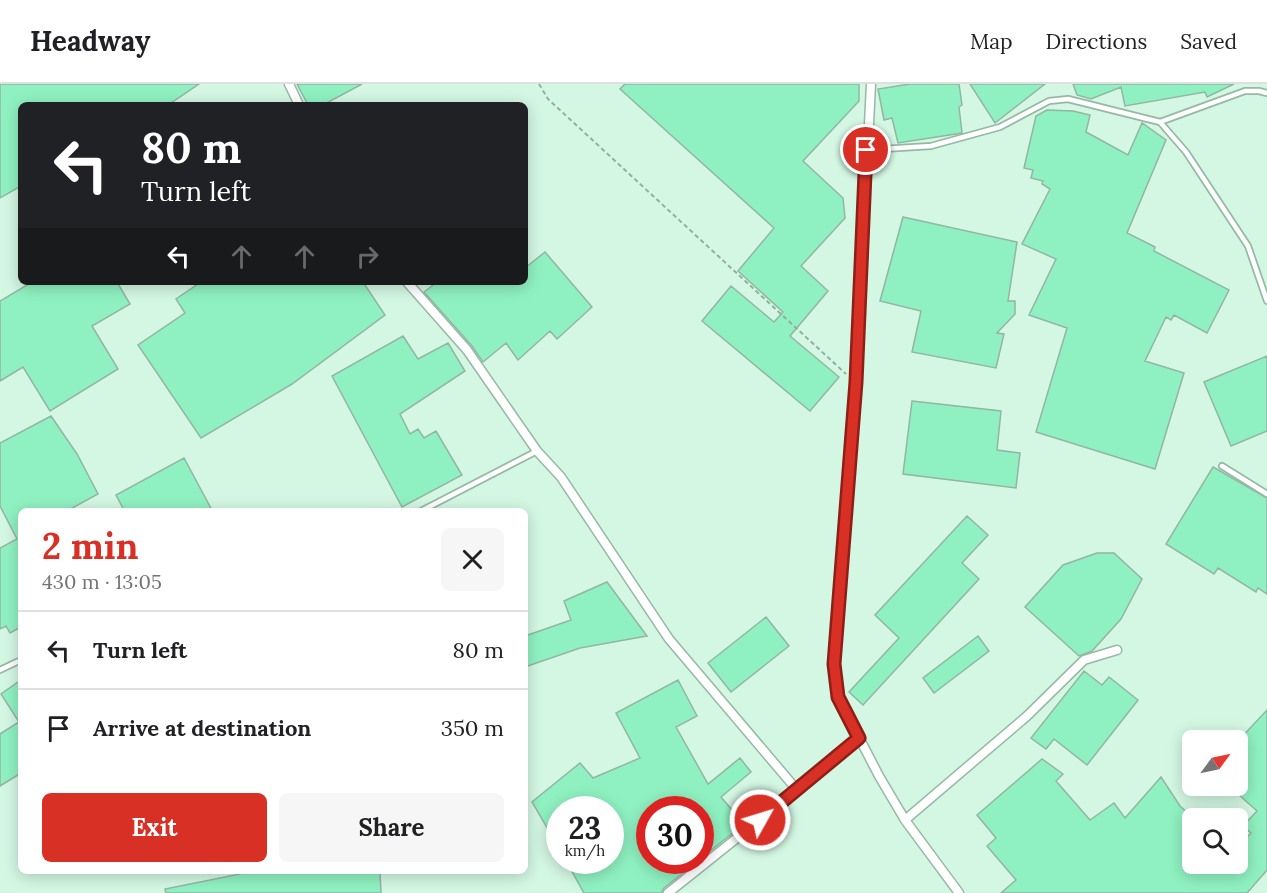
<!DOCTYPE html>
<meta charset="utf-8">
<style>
:root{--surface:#fff;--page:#f6f6f6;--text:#202124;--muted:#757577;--line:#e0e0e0;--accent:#d93025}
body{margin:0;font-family:Lora,serif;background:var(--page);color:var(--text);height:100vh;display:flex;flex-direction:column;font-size:22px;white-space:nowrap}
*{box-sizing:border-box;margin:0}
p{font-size:20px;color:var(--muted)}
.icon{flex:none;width:33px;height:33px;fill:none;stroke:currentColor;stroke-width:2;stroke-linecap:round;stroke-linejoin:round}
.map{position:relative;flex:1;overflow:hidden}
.drawer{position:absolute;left:18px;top:424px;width:510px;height:366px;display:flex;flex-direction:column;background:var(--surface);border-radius:9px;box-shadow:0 3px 15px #0003}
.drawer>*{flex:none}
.top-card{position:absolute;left:18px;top:18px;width:510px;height:183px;border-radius:9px;box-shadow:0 3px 15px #0003;background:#202124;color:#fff;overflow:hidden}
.needle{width:39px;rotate:57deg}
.controls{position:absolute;left:1182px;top:646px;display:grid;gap:12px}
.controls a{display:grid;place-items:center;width:66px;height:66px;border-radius:9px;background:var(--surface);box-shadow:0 3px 15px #0003;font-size:30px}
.speed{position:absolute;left:546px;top:712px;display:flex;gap:12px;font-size:30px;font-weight:700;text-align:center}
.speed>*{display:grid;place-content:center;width:78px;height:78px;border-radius:50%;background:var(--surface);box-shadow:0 3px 15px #0003;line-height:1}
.speed small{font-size:15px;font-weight:400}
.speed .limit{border:9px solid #d22;background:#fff;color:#111}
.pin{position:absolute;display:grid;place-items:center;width:51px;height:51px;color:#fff;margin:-26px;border:3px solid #fff;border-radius:50%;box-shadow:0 2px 6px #0007}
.me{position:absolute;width:66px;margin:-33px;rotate:51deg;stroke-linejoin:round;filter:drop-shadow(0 0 4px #0008)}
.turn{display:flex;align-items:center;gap:21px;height:126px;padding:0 24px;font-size:27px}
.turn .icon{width:78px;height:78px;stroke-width:2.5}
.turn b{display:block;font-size:42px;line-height:51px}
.lanes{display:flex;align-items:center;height:57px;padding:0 24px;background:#0003;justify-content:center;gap:30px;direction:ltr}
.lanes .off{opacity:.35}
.round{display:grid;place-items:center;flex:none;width:63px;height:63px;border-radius:9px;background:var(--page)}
.summary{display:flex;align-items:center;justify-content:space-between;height:102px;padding:0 24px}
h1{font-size:36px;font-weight:700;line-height:45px;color:var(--accent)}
.button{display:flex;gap:12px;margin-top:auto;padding:12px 24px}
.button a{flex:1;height:69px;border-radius:9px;background:var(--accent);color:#fff;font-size:24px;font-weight:700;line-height:69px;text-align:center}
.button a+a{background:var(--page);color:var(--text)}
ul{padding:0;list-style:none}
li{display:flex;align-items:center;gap:18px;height:78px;padding:0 24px;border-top:2px solid var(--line)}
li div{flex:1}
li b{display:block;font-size:22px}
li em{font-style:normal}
header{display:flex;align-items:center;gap:36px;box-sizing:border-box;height:84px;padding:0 30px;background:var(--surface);border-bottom:2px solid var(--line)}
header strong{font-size:28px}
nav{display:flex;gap:33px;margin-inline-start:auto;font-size:21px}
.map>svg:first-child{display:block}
</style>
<header>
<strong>Headway</strong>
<nav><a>Map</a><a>Directions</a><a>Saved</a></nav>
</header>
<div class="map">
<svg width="1267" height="809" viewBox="0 0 1267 809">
<rect width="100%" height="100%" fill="#d3f7e3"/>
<path fill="#8ff1c1" stroke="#93b5a3" stroke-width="1.5" d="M0 0H199L168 21H21V102L0 114Z
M297 0H362L323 21H308Z
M625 0H859V17L803 77 843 114 845 134 801 182 828 207 790 252 839 293 810 327 702 237 731 202 774 238 783 228 738 187 774 144 620 5Z
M910 0H959L962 21 959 23 962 49 898 59 892 34 884 36 878 5Z
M970 0H1045L995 39Z
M1073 0H1234L1207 13 1205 8 1125 22 1121 3 1091 15 1077 11Z
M1047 26 1073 27 1090 31 1086 48 1128 71 1142 39 1166 56 1127 149 1155 163 1154 167 1229 206 1207 249 1174 231 1171 236 1166 233 1145 277 1184 289 1155 385 1036 348 1067 244 1029 231 1056 175 1022 160 1050 105 1042 100 1043 97 1031 94 1033 86 1024 84 1036 32Z
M903 133 1017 158 1008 217H1015V230L997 249 1004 250 996 284 912 268 921 227 880 217Z
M545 168 592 223 557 255 550 247 518 276 506 259 483 278 472 262 424 208 437 198H525V184Z
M32 198H117L130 220 92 242 118 285 50 327 23 283 0 297V217Z
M201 198H363L385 231 292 300 201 354 138 261 185 229 176 215Z
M403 252 418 275 448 259 465 287 400 330 410 350 418 345 424 354 436 347 462 391 402 423 332 292Z
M1267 272V347L1231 362 1204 298Z
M912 317 1001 327 997 366 1020 369 1016 404 903 390Z
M51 332 77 370 98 410 65 428H21V543L10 549 6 542 0 545V464L17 455 0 422V359Z
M184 374 213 428H125L116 411Z
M1213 383 1267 414V510L1258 504 1256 508 1218 484 1214 490 1166 460Z
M967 432 988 451 962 479 979 495 863 621 849 608 899 554 875 531Z
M1097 469H1114L1142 495 1121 535 1092 567 1079 572 1025 523 1063 481Z
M607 498 647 552 580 564 525 583V552L571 536 564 517Z
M766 533 789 562 731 608 708 579Z
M978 552 989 567 934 609 923 594Z
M1084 587 1102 601 1109 593 1138 616 1087 681 1054 655 1046 665 1031 654Z
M21 596V689L0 702V650L19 638 1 610Z
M678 596 697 632 676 643 708 700 740 674 751 688 721 713 744 740 700 775V726H650V777H698L664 804 661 809H584L566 777H610V726H560V766L532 718 580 679 593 694 640 674 616 629Z
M1267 626V786L1247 809H1001L1016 796 987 762 996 754 977 731 1042 675 1063 690 1056 697 1090 736 1114 719 1125 734 1161 693 1180 722 1192 733V780H1238V762L1251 749 1243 742 1257 727 1229 702H1238V657Z
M240 788H380L381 809H166L165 805 240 790Z"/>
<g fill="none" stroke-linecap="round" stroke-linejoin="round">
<defs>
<path id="service" d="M1160 38 1245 7H1259L1267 9
M866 66 931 62 1000 43 1049 17 1068 15 1160 38 1186 68 1248 162 1267 217
M1222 382 1267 410
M419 428 537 367
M0 586 21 576"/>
<path id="minor" d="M289 0 299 21
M871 0 856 299 834 580 838 613 879 692 905 736 959 809
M407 198 467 266 537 367 561 393 669 555 797 706 859 654
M905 736 1027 632 1084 576 1117 566
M668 809 797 706"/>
</defs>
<use href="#service" stroke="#96b9a6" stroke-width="8"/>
<use href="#minor" stroke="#96b9a6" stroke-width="11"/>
<path stroke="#93afa0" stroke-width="2" stroke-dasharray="4.5 3" stroke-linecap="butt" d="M539 0 548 15 846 290"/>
<use href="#service" stroke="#fff" stroke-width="4.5"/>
<use href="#minor" stroke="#fff" stroke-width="8"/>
</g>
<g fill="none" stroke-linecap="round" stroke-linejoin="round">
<defs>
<path id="route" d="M760 736 859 654 838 613 834 580 856 298 866 66"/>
</defs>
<use href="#route" stroke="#8d1f18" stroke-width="15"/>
<use href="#route" stroke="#d93025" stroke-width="10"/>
</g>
</svg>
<div class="controls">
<a><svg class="needle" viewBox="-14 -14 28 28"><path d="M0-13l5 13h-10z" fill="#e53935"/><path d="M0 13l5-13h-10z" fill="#757577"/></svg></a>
<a><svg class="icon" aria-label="search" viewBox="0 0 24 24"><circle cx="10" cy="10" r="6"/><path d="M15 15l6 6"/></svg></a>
</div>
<div class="speed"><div>23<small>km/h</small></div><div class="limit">30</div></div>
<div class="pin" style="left:866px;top:66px;background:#d93025"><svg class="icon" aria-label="arrive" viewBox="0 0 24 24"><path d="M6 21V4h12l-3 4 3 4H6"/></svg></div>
<svg class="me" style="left:760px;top:736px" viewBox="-20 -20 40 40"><circle r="17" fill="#d93025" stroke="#fff" stroke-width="3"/><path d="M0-11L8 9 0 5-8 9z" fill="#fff"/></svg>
<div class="top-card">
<div class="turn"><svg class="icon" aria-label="left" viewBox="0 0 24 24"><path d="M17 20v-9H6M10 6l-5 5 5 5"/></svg><div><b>80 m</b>Turn left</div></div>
<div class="lanes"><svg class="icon" aria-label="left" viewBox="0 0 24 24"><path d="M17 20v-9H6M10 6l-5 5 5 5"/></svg><svg class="icon off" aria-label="ahead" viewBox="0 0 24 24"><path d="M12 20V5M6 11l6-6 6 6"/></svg><svg class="icon off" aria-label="ahead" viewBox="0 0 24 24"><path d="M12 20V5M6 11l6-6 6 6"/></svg><svg class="icon off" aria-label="right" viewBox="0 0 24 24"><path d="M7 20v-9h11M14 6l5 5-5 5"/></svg></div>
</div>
<section class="drawer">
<div class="summary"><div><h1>2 min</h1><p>430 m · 13:05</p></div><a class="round"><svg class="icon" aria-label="close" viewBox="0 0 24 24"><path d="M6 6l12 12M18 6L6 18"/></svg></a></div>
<ul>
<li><svg class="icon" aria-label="left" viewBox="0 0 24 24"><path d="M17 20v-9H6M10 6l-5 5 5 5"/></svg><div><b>Turn left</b></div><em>80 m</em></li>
<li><svg class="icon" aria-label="arrive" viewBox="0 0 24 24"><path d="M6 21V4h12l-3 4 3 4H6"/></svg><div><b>Arrive at destination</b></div><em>350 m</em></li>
</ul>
<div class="button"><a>Exit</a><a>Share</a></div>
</section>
</div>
